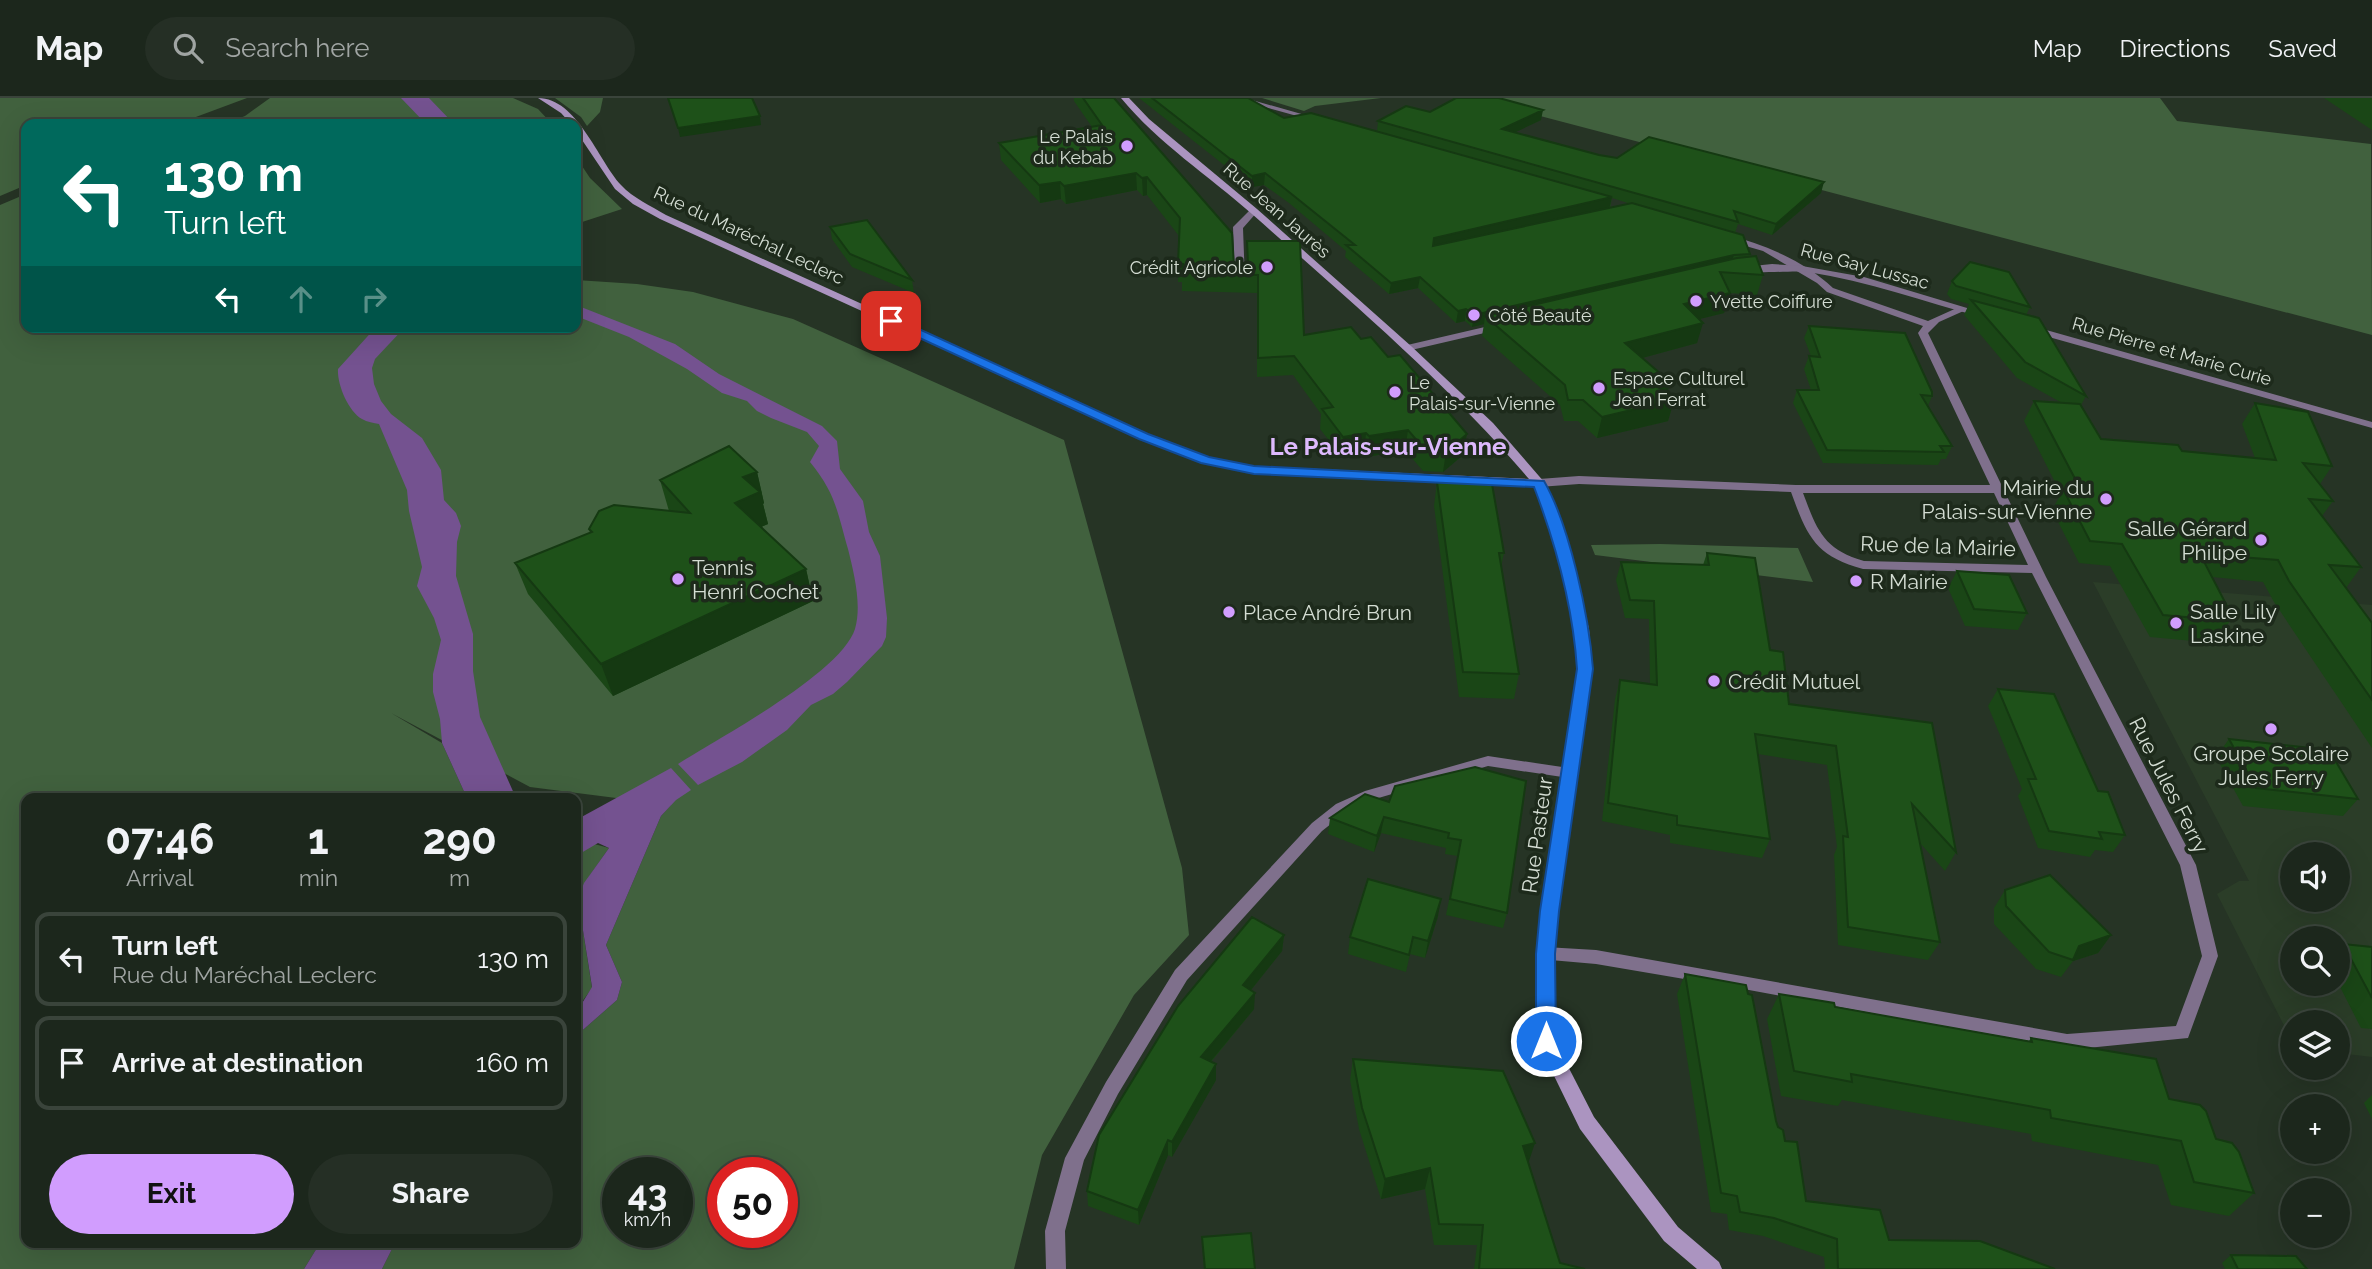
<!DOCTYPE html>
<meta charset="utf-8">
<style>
:root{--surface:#1c271c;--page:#252f25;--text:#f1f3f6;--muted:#a0a5a3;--line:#3a443b;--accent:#d19dfe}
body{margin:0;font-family:Raleway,sans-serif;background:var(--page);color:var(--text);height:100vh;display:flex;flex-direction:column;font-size:26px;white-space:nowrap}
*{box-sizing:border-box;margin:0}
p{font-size:23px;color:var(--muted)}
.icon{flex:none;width:38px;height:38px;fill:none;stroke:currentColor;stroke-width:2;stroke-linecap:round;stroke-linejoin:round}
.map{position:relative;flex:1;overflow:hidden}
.side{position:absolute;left:21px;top:695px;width:560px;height:455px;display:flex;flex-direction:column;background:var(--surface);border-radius:14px;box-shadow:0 7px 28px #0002,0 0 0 2px var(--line)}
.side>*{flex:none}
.top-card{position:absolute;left:21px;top:21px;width:560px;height:214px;border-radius:14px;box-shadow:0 7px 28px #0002,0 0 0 2px var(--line);background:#00695c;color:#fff;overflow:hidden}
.buttons{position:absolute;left:2280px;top:744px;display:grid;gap:14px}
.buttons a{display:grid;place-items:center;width:70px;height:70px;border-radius:50%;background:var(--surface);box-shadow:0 7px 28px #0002,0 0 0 2px var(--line);font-size:35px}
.speed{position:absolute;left:602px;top:1059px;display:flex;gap:14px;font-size:35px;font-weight:700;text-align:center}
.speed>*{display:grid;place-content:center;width:91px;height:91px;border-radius:50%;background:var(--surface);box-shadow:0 7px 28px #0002,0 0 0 2px var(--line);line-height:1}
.speed small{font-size:18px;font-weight:400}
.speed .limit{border:10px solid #d22;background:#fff;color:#111}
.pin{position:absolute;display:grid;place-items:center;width:60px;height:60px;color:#fff;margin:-30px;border-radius:14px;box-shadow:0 4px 10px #0006}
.me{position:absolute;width:77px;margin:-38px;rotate:0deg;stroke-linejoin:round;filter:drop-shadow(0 0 5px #0008)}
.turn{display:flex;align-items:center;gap:24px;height:147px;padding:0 28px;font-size:32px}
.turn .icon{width:91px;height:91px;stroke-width:2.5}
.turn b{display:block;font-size:49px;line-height:60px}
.lanes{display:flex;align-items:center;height:66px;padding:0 28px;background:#0003;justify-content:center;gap:35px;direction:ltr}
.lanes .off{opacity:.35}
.eta{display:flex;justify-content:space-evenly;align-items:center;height:119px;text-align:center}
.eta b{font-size:42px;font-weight:700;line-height:49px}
.button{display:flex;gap:14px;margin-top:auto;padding:14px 28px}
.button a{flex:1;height:80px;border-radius:42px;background:var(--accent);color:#111;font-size:28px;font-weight:700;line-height:80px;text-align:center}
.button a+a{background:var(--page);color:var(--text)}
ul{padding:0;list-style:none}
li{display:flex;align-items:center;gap:21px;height:94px;margin:0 14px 10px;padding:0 14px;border:4px solid var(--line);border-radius:14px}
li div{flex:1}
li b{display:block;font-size:26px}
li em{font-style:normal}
header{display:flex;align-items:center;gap:42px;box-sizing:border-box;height:98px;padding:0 35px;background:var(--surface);border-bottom:2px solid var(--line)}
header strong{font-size:33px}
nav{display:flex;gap:38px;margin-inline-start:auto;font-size:24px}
.search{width:490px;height:63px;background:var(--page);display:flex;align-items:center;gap:18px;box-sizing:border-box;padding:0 24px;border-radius:38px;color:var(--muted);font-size:26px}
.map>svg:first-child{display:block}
</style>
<header>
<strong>Map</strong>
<div class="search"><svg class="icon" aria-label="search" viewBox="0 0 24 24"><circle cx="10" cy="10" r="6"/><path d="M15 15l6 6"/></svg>Search here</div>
<nav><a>Map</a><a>Directions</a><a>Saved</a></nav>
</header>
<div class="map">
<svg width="2372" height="1171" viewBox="0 0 2372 1171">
<rect width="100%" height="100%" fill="#263425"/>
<path fill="#2b3d28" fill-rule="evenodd" d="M2093 484 2372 507V959L2338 955V924H2292V943L2217 796 2239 783H2249ZM2292 756H2338V802H2292ZM2292 840H2338V886H2292Z"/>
<path fill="#41613e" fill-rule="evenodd" d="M0 0H247L177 26H26V87L0 98Z
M270 0H513L538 11 552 26H224L245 18Z
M555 0H603L600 14 587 28 581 19Z
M1262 0H1381L1315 8 1304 13Z
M1472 0H2160L2177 23 2371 46 2372 237Z
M576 59 590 80 622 111 576 126Z
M26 96V229H576V182L637 186 693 194 793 221 1064 342 1182 770 1189 837 1134 897 1042 1057 1014 1171H382L395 1145 576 1144V938L617 902 622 884 606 847 661 718 671 707 530 689 391 615 442 645 467 700H26V1144L320 1145 304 1171H0V107ZM618 1074H677V1134H618ZM723 1074H782V1134H723Z
M1660 446 1798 450 1813 484 1595 457 1591 447Z
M576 741 609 750 590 777 578 801 592 890 576 912Z"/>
<path fill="#745290" d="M401 0H429L454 26H426Z
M576 207 675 246 719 276 822 328 837 343 840 371 863 403 869 434 880 458 887 520 886 539 882 548 847 584 833 596 811 607 787 632 742 664 698 687 678 666C719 640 841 575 855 531 862 507 854 475 848 451 837 413 836 396 810 364L819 348 807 334 771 320 757 313 747 303 722 295 687 271 629 239 576 218Z
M376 229H405L375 261 372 270 374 286 381 303 391 316 422 340 441 372 444 402 456 415 461 428 457 444 456 478 473 536V573L480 619 516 700H467L442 645 440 621 433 594V576L441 542 434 520 417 488 422 469 409 413 407 392 379 326C374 325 367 324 362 321 348 313 337 286 338 271Z
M671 670 691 692 676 702 661 718 606 847 622 884 617 902 576 938V915L592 889 578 801 584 785 609 750 598 745 576 758V722Z
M320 1145V1144L395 1145 382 1171H304Z"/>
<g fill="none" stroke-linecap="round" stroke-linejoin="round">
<path fill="#7f708c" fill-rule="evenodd" d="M1232 0H1245L1319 21 1315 23Z
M1251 111 1258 113 1243 130 1245 184 1240 187 1235 184 1233 129Z
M1728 137C1766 147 1804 163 1833 190L1928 223 1959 209 1968 211 1939 224 1928 235 2046 479 2196 767 2218 858 2188 940 2067 952 1749 892 1596 866 1539 861 1537 856 1539 851 1545 849 1596 852 2067 936 2176 928 2202 858 2180 767 2032 475 1863 471C1815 458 1807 438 1791 394L1579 386 1539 389 1533 385 1539 381 1579 378 1796 387H1990L1918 235 1923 228 1827 194 1817 185 1763 153 1725 142 1723 140ZM1803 395H1994L2028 467 1864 463C1823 451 1817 432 1803 395Z
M1488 658 1569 670 1574 671 1576 675 1574 679 1569 680 1488 668 1375 701 1346 714 1322 733 1187 882 1118 996 1084 1062 1065 1133 1066 1171H1046L1045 1133 1065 1060 1106 984 1175 872 1312 725 1336 706 1365 693Z"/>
<path fill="#7f708c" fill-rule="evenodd" d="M1772 166 1802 168 1864 179 1987 216 1982 219C1924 204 1868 183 1808 174 1793 172 1746 177 1738 172L1743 169Z
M1502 225 1507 228 1506 230 1407 253 1402 250 1403 248Z
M2032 228 2372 324V330L2028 233 2027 231Z"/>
<path fill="#ab94c0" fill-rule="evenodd" d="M538 0C577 0 598 62 621 87 633 100 651 108 666 117L1148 336 1209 359 1254 368 1529 381C1446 284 1348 201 1252 116 1209 78 1158 45 1121 0H1129L1149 21 1257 111 1411 248 1493 325 1545 385 1561 426 1582 501 1589 531 1592 571 1560 791 1553 856 1555 943 1594 1019 1678 1129 1719 1164 1722 1171H1697L1664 1143 1580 1031 1537 943V856L1544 791 1578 571 1575 531 1568 501 1549 426 1534 388 1254 376 1202 364 1140 340 660 121 633 106 615 91 576 33V26H571L561 15Z"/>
</g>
<path fill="#1a4616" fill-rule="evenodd" d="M1074 0H1114L1234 168 1242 171 1247 166V143L1304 237 1463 357 1443 374 1423 373 1405 352 1367 359 1364 355 1342 359 1320 331 1321 316 1293 277 1257 279V195L1182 193V184H1178L1179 138 1147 97 1143 98 1137 92 1066 106 1061 101 1040 105 1001 62 999 45 1092 29 1074 3Z
M1139 0H1248L1284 20 1377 33 1378 23 1430 14 1541 22 1515 34 1599 57 1821 95 1772 137 1738 126 1735 135 1750 156 1749 159 1763 177 1757 197 1730 195 1724 215 1699 221 1697 245 1642 260 1670 284 1667 296 1674 302 1668 323 1597 340 1578 323H1564L1560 307 1482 238 1484 226 1472 229 1465 223 1456 225 1418 190 1389 196 1345 159 1346 153 1289 105 1264 87 1252 89ZM1612 100 1631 106 1610 110Z
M2324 0H2372V32Z
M830 129 912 182 914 195 852 169 832 141Z
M1952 183 2030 209 2026 217 2086 298 2081 307 2101 341 2182 353 2255 360 2242 326 2255 305 2332 368 2320 386 2333 403 2322 418 2361 469 2346 490 2372 525V650L2274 504 2263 484 2212 479 2227 508 2224 514 2230 523 2215 545 2150 539 2110 468 2079 465 2052 412 2061 396 2024 323 2034 303 2062 305 2017 280 1964 217 1969 206 1951 201 1947 196Z
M1809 228 1932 298 1928 308 1952 348 1946 361H1941L1938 367 1823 365 1793 305 1797 292H1811L1804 271 1809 258H1811L1804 240Z
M757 374 764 405 763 406 768 426 761 429 806 471 813 503 613 598 528 496 515 465 590 435 589 431 669 413 660 382Z
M1437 384 1504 455 1501 469 1519 576 1514 601 1459 599 1434 408Z
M1707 455 1770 552 1789 606 1932 625 1956 754 1945 773 1919 744 1940 844 1928 862 1838 847 1834 757 1837 749 1827 667 1758 656 1770 741 1762 760 1670 745V737L1602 723 1615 601 1620 582 1650 586 1649 521 1625 520 1616 482 1621 464 1703 467Z
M1957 473 2027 515 2018 532 1965 528 1948 490Z
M1998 591 2098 693 2125 737 2113 754 2095 752 2090 759 2038 750 2018 698 2022 691 1988 608Z
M2229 641 2358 701 2343 718 2243 708 2216 659Z
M1475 669 1507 815 1503 830 1446 817 1458 758 1445 756 1446 750 1381 735 1374 754 1328 736 1330 720 1389 704Z
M2005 792 2111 837 2098 855 2073 863 2061 879 2036 871 1994 826V810Z
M1438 818 1425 860 1410 856 1406 874 1348 856 1350 839Z
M1284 837 1282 853 1251 892 1254 911 1211 964 1216 966V982L1172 1059 1168 1057 1139 1127 1088 1108 1087 1093Z
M2343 846 2372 849V931L2361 930 2338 885V851Z
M1685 876 1776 1023 1785 1043 1806 1103 1889 1142 2055 1171H1825L1824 1159 1763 1138 1729 1132 1727 1116 1711 1114 1677 896Z
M1779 896 1835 909 2029 943 2031 940 2169 1001 2216 1041 2254 1095 2229 1118 2171 1107 2158 1067 2032 1043 2031 1036 1842 1002 1838 1008 1781 998 1767 921Z
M1353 961 1528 1064 1560 1165 1585 1171H1474L1477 1147H1434L1425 1091 1381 1101 1359 1031 1350 982Z
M2372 997V1021L2364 1005Z
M1202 1139 1255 1171H1204Z
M2231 1157 2307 1171H2225L2222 1165Z"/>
<path fill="#153912" d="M1543 12 1541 22 1501 41 1502 31Z
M760 18 761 27 680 39 678 30Z
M1136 75 1137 92 1066 106 1064 88Z
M1265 75 1264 87 1252 89V78Z
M1147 79V97L1143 98 1142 80Z
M1060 84 1061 101 1040 105 1039 87Z
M1824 84 1821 95 1772 137 1776 126Z
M1612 99 1609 111 1432 151 1434 140Z
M1734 157 1730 168 1485 218 1484 226 1472 229 1474 217Z
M1420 179 1418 190 1389 196 1391 185Z
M1730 195 1724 215 1679 226 1684 206Z
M1466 211 1465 223 1456 225 1458 213Z
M1703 225 1697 245 1620 266 1625 245Z
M1670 284 1665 304 1674 302 1668 323 1597 340 1602 319 1656 287Z
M1408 332 1405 352 1367 359 1369 338Z
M1366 335 1364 355 1342 359 1343 339Z
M1467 336 1463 357 1443 374 1446 354Z
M757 374 764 405 763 406 768 426 744 436 735 405 743 379Z
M806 471 813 503 613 598 601 566Z
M1384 719 1381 735 1374 754 1377 738Z
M1441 801 1438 818 1425 860 1428 843Z
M1284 837 1282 853 1242 903 1243 887Z
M2111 837 2098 855 2073 863 2079 848Z
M1255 895 1254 911 1201 975V959Z
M1216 966V982L1172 1059V1044Z
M1168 1042V1057L1139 1127 1138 1112Z
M1535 1045 1528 1066 1523 1048Z
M1430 1070 1425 1091 1381 1101 1385 1081Z"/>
<path fill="#1e5119" stroke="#153912" stroke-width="2" d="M668 0H752L760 18 678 30Z
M1083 0H1114L1232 135 1234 168 1242 171 1248 165 1247 143H1300L1304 237 1351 229 1361 241 1371 239 1388 259 1400 257 1467 336 1446 354 1426 353 1408 332 1369 338 1366 335 1343 339 1322 311 1333 309 1294 258 1258 260V177L1182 175 1183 166H1178L1180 120 1147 79 1142 80 1136 75 1064 88 1060 84 1039 87 999 45 1102 27Z
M1152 0H1248L1284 20 1311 15 1612 99 1434 140 1433 148 1632 105 1743 137 1750 156 1734 157 1474 217 1466 211 1458 213 1420 179 1391 185 1346 147H1355L1289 94 1265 75 1252 78Z
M1456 0H1499L1543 12 1502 31 1599 57 1617 60 1649 39 1824 84 1776 126 1734 113 1738 124 1378 23 1406 8 1430 14Z
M867 122 912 182 850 156 830 129Z
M1756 158 1763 177 1720 174 1730 195 1684 206 1703 225 1625 245 1670 284 1656 287 1674 302 1602 319 1583 302H1568L1565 287 1485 218 1737 160Z
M1970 164 2009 174 2030 209 1956 188 1952 183Z
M1971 202 2039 220 2086 298 2025 264Z
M1809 228 1905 235 1932 294V298L1921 297 1952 348H1940L1944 354 1827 352 1797 292H1819L1809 258 1820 259Z
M2034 303 2080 306 2101 341 2178 347 2182 353 2276 362 2255 305 2308 314 2332 368 2303 365 2333 403 2309 401 2361 469 2329 467 2372 525V602L2289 483 2278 462 2200 456 2227 508H2220L2230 523 2163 517 2122 446 2090 443 2063 391 2081 392Z
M729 348 757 374 743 379 760 394 735 405 806 471 601 566 515 465 592 434 589 431 599 413 614 407 690 415 660 382Z
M1437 384 1492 386 1504 455H1499L1519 576 1463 574Z
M1707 455 1755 460 1770 552 1783 554 1789 606 1932 625 1956 754 1912 706 1940 844 1848 829 1843 738 1848 739 1836 648 1755 636 1770 741 1677 727V718L1608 705 1620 582 1657 587 1654 503 1630 502 1621 464 1709 467Z
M1957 473 2009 477 2027 515 1974 511Z
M1998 591 2054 596 2098 693 2108 694 2125 737 2099 734 2102 741 2049 733 2028 681H2036Z
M2229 641 2329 652 2358 701 2256 690Z
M1475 669 1526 683 1507 815 1450 801 1461 742 1448 740 1449 735 1384 719 1377 738 1330 720 1365 696 1389 704 1395 688Z
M2050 777 2111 837 2079 848 2073 862 2049 854 2006 808 2005 792Z
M1368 781 1441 801 1428 843 1413 839 1409 857 1350 839Z
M1252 819 1284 837 1243 887 1255 895 1201 959 1216 966 1172 1044 1168 1042 1138 1112 1087 1093 1099 1037 1178 908Z
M2343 846 2372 849V900Z
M1685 876 1746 887 1748 896 1752 897 1776 1023 1778 1029 1783 1032 1785 1043 1797 1044 1806 1103 1880 1112 1889 1142 1980 1143 2055 1171H1838L1837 1141 1774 1120 1740 1114 1737 1098 1721 1095Z
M1779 896 1834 905 1835 909 2032 944 2031 940 2156 961 2169 1001 2200 1007 2206 1013 2216 1041 2232 1045 2239 1054 2254 1095 2194 1084 2181 1043 2051 1020 2050 1012 1851 976 1852 984 1794 973Z
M1353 961 1503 973 1535 1045 1523 1048 1560 1165 1585 1171H1479L1483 1127 1439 1126 1430 1070 1385 1081 1362 1010Z
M1251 1135 1255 1171H1205L1202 1139Z
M2231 1157 2296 1158 2307 1171H2238Z"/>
<path fill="#1a73e8" stroke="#114b97" stroke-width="2" d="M887 220H895L1148 336 1209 359 1254 368 1544 383C1570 428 1589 519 1593 571L1559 813 1555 856 1556 943 1553 950 1546 952 1539 950 1536 943V856L1540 813 1577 571C1573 509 1556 447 1534 389L1254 376 1201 365 1139 341 887 225Z"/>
<g fill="#d19dfe" stroke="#1d2a1b" stroke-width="2.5">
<circle cx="1127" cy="48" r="7"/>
<circle cx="1267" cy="169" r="7"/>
<circle cx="1696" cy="203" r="7"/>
<circle cx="1474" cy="217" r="7"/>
<circle cx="1599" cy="290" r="7"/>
<circle cx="1395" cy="294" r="7"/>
<circle cx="2106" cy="401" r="7"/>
<circle cx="2261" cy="442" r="7"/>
<circle cx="678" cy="481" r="7"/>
<circle cx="1856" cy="483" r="7"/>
<circle cx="1229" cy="514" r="7"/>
<circle cx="2176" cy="525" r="7"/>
<circle cx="1714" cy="583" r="7"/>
<circle cx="2271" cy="631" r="7"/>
</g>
<g text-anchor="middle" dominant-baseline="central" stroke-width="7" stroke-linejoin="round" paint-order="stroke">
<g font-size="18" fill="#d4ddd3" stroke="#1d2a1b" text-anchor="start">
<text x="1113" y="38" text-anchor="end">Le Palais<tspan x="1113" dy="21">du Kebab</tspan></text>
<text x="1253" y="169" text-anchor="end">Crédit Agricole</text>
<text x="1710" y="203">Yvette Coiffure</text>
<text x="1488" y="217">Côté Beauté</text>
<text x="1613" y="280">Espace Culturel<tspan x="1613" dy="21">Jean Ferrat</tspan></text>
<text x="1409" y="284">Le<tspan x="1409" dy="21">Palais-sur-Vienne</tspan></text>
</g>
<g font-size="18" fill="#d4ddd3" stroke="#1d2a1b">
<text transform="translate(1277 112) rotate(41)">Rue Jean Jaurès</text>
<text transform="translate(749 137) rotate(25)">Rue du Maréchal Leclerc</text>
<text transform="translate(1865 168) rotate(15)">Rue Gay Lussac</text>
<text transform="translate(2172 253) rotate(16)">Rue Pierre et Marie Curie</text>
</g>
<g font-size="21" fill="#d4ddd3" stroke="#1d2a1b" text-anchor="start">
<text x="2092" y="389" text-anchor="end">Mairie du<tspan x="2092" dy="24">Palais-sur-Vienne</tspan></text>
<text x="2247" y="430" text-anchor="end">Salle Gérard<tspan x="2247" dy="24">Philipe</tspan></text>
<text x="692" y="469">Tennis<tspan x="692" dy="24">Henri Cochet</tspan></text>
<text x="1870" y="483">R Mairie</text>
<text x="2190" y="513">Salle Lily<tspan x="2190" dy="24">Laskine</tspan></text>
<text x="1243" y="514">Place André Brun</text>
<text x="1728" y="583">Crédit Mutuel</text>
<text x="2271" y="655" text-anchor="middle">Groupe Scolaire<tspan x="2271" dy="24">Jules Ferry</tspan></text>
</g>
<g font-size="21" fill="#d4ddd3" stroke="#1d2a1b">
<text transform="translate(1938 448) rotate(2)">Rue de la Mairie</text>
<text transform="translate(2169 687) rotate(63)">Rue Jules Ferry</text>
<text transform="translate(1537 737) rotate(-82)">Rue Pasteur</text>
</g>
<g font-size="24" font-weight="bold" fill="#ddb9fd" stroke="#1d2a1b">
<text x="1388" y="348">Le Palais-sur-Vienne</text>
</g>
</g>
</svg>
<div class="buttons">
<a><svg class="icon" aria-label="sound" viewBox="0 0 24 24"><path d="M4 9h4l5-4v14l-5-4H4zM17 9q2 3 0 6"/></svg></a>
<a><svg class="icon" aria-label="search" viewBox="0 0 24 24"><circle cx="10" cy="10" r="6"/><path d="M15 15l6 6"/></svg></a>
<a><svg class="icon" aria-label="layers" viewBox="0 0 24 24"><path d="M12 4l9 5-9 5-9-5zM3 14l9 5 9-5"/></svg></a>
<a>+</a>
<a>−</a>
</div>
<div class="speed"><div>43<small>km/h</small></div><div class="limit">50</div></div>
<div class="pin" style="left:891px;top:223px;background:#d93025"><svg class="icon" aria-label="arrive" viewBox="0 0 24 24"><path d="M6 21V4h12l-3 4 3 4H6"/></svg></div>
<svg class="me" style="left:1546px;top:943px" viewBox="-20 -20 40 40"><circle r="17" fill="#1a73e8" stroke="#fff" stroke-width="3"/><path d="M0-11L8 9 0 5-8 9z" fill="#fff"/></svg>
<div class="top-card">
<div class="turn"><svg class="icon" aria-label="left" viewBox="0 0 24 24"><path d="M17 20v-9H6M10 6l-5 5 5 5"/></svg><div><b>130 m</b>Turn left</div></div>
<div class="lanes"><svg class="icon" aria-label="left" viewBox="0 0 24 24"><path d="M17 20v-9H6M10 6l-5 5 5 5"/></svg><svg class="icon off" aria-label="ahead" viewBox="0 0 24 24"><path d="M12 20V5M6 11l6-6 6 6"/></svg><svg class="icon off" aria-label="right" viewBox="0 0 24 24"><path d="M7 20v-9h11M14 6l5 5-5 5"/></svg></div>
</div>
<section class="side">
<div class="eta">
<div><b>07:46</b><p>Arrival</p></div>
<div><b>1</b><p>min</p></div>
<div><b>290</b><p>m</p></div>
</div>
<ul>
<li><svg class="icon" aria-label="left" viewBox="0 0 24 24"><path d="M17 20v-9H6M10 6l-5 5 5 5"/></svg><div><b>Turn left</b><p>Rue du Maréchal Leclerc</p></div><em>130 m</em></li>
<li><svg class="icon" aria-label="arrive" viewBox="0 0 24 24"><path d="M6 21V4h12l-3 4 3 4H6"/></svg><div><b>Arrive at destination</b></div><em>160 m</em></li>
</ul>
<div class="button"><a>Exit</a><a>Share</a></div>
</section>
</div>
